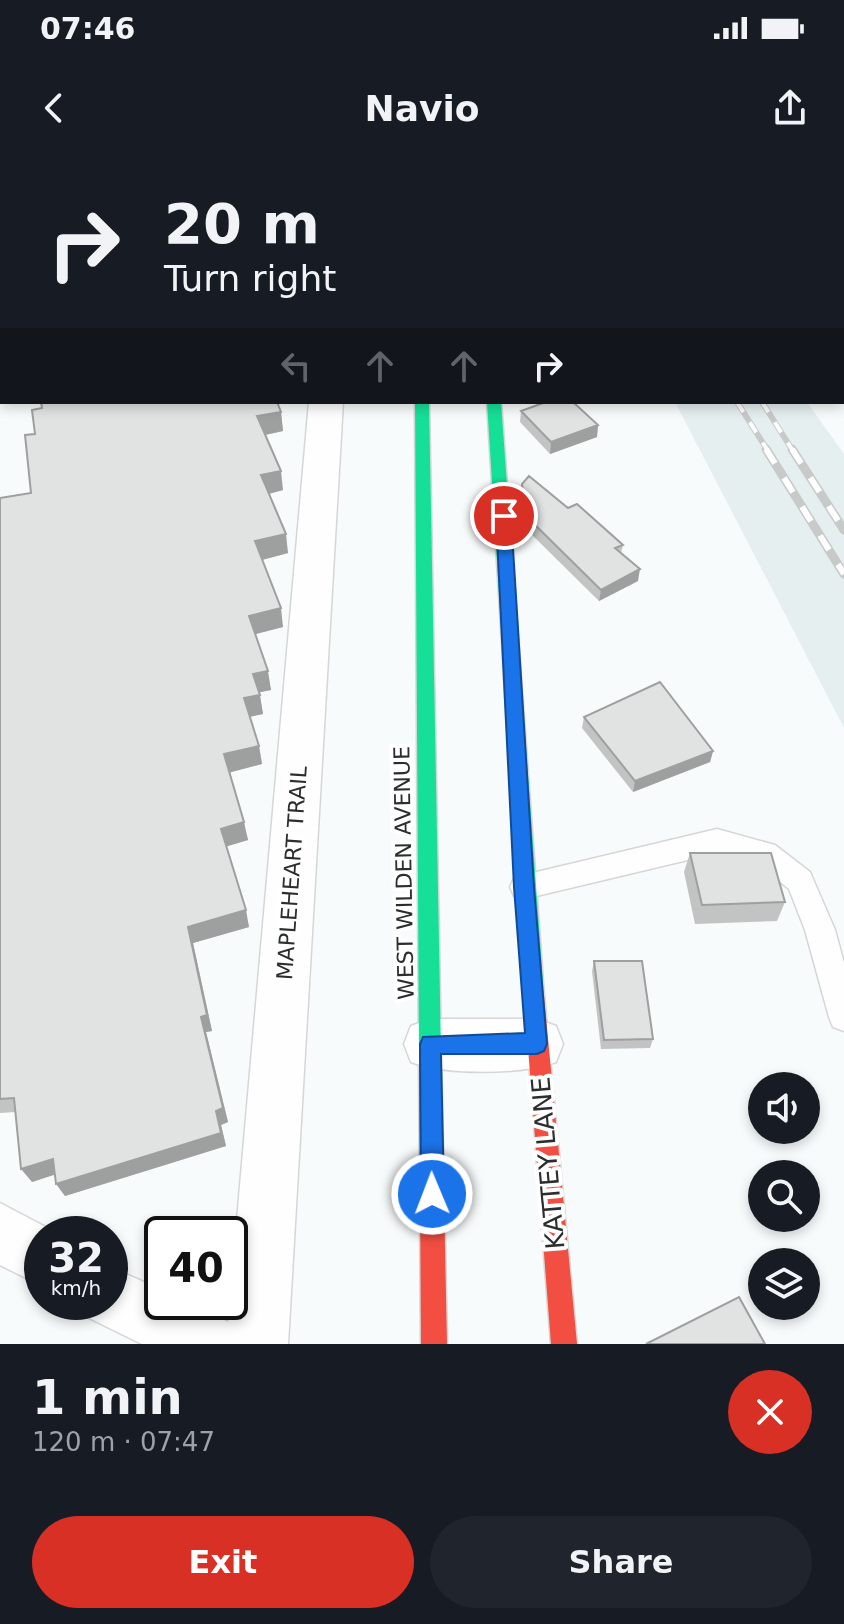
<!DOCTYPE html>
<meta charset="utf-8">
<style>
:root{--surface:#171b24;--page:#20242c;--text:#f1f3f6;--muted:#9ea1a6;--accent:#d93025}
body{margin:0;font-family:"DejaVu Sans",sans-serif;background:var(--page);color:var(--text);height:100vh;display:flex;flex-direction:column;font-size:30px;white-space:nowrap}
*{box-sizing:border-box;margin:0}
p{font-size:26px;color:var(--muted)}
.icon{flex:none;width:44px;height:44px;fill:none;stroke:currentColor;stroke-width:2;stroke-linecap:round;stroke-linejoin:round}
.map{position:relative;height:1184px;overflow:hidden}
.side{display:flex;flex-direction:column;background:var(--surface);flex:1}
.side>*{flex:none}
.hud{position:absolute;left:0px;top:0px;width:844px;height:244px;box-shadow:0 4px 12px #0003;background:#171b24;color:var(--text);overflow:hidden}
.fabs{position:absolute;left:748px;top:912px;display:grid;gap:16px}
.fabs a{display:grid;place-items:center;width:72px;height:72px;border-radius:50%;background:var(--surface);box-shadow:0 4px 12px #0003;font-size:40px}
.speed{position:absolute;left:24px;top:1056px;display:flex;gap:16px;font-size:40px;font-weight:700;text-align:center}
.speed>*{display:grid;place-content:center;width:104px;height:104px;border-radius:50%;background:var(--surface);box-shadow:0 4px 12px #0003;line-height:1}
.speed small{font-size:20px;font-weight:400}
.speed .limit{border:4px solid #111;border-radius:12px;background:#fff;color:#111}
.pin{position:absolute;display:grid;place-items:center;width:68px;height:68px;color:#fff;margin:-34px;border:4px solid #fff;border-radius:50%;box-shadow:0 2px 8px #0007}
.me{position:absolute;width:88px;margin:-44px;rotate:359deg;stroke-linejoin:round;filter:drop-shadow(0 0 6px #0008)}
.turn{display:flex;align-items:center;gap:28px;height:168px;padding:0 32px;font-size:36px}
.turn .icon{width:104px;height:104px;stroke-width:2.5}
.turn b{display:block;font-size:56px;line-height:68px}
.lanes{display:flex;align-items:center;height:76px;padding:0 32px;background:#0003;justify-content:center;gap:40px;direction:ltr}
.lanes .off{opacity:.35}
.round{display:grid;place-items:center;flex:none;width:84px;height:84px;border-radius:42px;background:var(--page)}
.summary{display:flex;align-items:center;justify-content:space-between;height:136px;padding:0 32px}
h1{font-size:48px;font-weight:800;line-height:60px}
.cta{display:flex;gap:16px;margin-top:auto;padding:16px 32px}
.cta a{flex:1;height:92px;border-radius:48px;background:var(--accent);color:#fff;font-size:32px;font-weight:800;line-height:92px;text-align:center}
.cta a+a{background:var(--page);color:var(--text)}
.status{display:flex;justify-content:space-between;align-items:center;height:56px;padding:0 40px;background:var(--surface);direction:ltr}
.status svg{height:22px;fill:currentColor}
header{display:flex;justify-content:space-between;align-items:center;height:104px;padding:0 32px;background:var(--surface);font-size:36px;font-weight:800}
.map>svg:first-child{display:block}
</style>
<div class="status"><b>07:46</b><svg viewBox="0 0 49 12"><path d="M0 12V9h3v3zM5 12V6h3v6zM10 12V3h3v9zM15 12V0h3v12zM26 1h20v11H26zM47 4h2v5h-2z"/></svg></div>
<header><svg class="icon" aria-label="back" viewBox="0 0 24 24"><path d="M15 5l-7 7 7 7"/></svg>Navio<svg class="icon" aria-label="share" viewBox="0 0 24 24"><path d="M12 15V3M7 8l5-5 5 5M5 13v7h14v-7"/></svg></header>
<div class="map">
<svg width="844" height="1184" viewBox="0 0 844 1184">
<rect width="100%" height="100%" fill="#f8fbfb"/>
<path fill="#e6eff0" d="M675 242H807L844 294V568Z"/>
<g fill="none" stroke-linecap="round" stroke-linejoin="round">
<defs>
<path id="lane" d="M717 669 775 685 810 712 835 770 844 803V871L833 867 829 857 805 770 789 729 757 703 717 693 524 739 514 736 510 727 514 718 524 715Z"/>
<path id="street" d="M716 0H743L744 2H717Z
M0 93 2 94V112L0 111Z
M842 119H844V139H842Z
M2 200V224L0 225V201Z
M309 242H343L288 1184H142L89 1158 82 1142H110V1107L162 1130V1142H187L228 1162Z
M430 859H537L556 866 563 884 556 902C522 915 445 915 411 902L404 884 411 866Z
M0 1043 59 1074H42V1126L0 1105Z"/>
<path id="fast" d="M415 242H429L441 893 438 900 430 903 422 900 419 893Z
M487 242H501L544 836 541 843 534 846 527 843 524 836Z"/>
<path id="slow" d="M406 0H416L417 2H407Z"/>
<path id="jam" d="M534 826 541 829 544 836 577 1184H551L524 836 527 829Z
M430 883 438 886 441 893 447 1184H421L419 893 422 886Z"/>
</defs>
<use href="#lane" stroke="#d5d7d7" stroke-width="3"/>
<use href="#street" stroke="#d5d7d7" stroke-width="3"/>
<use href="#fast" stroke="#d5d7d7" stroke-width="3"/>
<use href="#slow" stroke="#d5d7d7" stroke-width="3"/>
<use href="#jam" stroke="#d5d7d7" stroke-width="3"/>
<use href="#lane" fill="#fefefe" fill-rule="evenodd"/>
<use href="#street" fill="#fefefe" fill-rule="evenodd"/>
<use href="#fast" fill="#16e098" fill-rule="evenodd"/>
<use href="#slow" fill="#ffcf43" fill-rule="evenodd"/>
<use href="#jam" fill="#f24e42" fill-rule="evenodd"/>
<defs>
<path id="rail-far1" d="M737 242 768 291
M762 242 793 291"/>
<path id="rail" d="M766 289 844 414
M792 289 844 370"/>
</defs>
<use href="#rail-far1" stroke="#c8c9c9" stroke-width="6"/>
<use href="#rail" stroke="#c8c9c9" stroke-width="9"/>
<use href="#rail-far1" stroke="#fff" stroke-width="4" stroke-dasharray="12" stroke-linecap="butt"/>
<use href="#rail" stroke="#fff" stroke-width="6" stroke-dasharray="17" stroke-linecap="butt"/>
</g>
<path fill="#c2c3c3" d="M42 248 281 252 283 271 265 275 283 330 269 334 288 393 262 400 283 467 255 474 271 530 259 532 263 554 250 557 259 586 262 604 230 612 248 680 226 686 249 767 193 783 212 871 206 872 228 962 221 965 226 986 65 1036 55 1014 32 1022 15 952 0 953V338L31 333 35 274Z
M521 251 598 265 597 277 550 294 520 262Z
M522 324 568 348 623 385 621 393 638 421 599 441 524 367 521 335Z
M584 557 713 591 710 602 633 632 582 568Z
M690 693 785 742 777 761 695 764 684 712Z
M594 801 653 879 650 888 601 889 592 811Z"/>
<path fill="#9e9f9f" d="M804 0H844V1L803 2Z
M281 252 283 271 260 276 257 256Z
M598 265 597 277 550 294 551 282Z
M281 311 283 330 264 335 261 315Z
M286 374 288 393 258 401 255 381Z
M640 409 638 421 599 441 601 430Z
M281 448 283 467 252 475 249 456Z
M268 511 271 530 256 533 253 514Z
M260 535 263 554 248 557 244 538Z
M259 586 262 604 228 613 224 594Z
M713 591 710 602 633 632 635 621Z
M244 662 248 680 225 687 221 669Z
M246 750 249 767 193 783 212 871 206 872 228 962 221 965 226 986 65 1036 56 1024 216 951 188 767Z
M53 999 63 1012 32 1022 21 1009Z"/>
<path fill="#e1e3e3" stroke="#9e9f9f" stroke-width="2" d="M41 242H277L281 252 257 256 281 311 261 315 286 374 255 381 281 448 249 456 268 511 253 514 260 535 244 538 259 586 224 594 244 662 221 669 246 750 188 767 207 855 201 857 223 948 216 951 221 973 56 1024 53 999 21 1009 14 938 0 939V338L31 333 25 275 35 274 32 250 42 248Z
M546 242H573L598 265 551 282 521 251Z
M529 316 568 348 577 344 623 385 615 388 640 409 601 430 525 355 522 324Z
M660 522 713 591 635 621 584 557Z
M690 693H771L785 742 702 745Z
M594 801H642L653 879 604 880Z
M739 1137 765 1184H646Z"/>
<path fill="#1a73e8" stroke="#114b97" stroke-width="2" d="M504 351 511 356 534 727 547 884 544 891 537 894H441L444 1034 441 1042 432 1046 424 1042 421 1034 420 884 423 877 525 873 514 727 496 356Z"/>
<g text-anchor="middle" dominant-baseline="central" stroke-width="8" stroke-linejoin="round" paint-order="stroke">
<g font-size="22" fill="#2c2e2e" stroke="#fff">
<text transform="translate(292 713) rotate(-86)">MAPLEHEART TRAIL</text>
<text transform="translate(404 713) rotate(-91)">WEST WILDEN AVENUE</text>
</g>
<g font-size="26" fill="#2c2e2e" stroke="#fff">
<text transform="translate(548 1003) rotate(-95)">KATTEY LANE</text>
</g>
</g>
</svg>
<div class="fabs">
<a><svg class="icon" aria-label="sound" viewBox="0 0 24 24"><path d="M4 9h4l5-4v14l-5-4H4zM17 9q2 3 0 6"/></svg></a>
<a><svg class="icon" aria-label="search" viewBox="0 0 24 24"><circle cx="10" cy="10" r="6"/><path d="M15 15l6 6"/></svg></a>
<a><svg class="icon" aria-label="layers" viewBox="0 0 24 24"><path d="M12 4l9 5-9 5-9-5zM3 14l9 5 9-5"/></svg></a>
</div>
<div class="speed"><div>32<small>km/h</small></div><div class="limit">40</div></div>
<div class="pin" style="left:504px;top:356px;background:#d93025"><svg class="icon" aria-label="arrive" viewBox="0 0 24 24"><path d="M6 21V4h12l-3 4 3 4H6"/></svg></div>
<svg class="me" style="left:432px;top:1034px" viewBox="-20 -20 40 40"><circle r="17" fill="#1a73e8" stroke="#fff" stroke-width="3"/><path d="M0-11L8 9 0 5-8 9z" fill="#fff"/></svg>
<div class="hud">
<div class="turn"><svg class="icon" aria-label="right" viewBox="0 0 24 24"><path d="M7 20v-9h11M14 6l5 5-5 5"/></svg><div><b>20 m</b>Turn right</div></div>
<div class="lanes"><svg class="icon off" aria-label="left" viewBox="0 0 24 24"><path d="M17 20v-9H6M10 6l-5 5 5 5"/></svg><svg class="icon off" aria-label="ahead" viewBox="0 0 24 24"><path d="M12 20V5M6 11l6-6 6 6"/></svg><svg class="icon off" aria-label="ahead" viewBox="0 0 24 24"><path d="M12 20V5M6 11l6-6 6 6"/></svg><svg class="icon" aria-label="right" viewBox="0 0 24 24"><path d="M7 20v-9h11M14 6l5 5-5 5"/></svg></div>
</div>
</div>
<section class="side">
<div class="summary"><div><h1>1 min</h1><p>120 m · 07:47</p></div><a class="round" style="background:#d93025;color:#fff"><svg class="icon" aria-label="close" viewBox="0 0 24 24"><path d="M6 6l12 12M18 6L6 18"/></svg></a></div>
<div class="cta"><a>Exit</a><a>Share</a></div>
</section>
